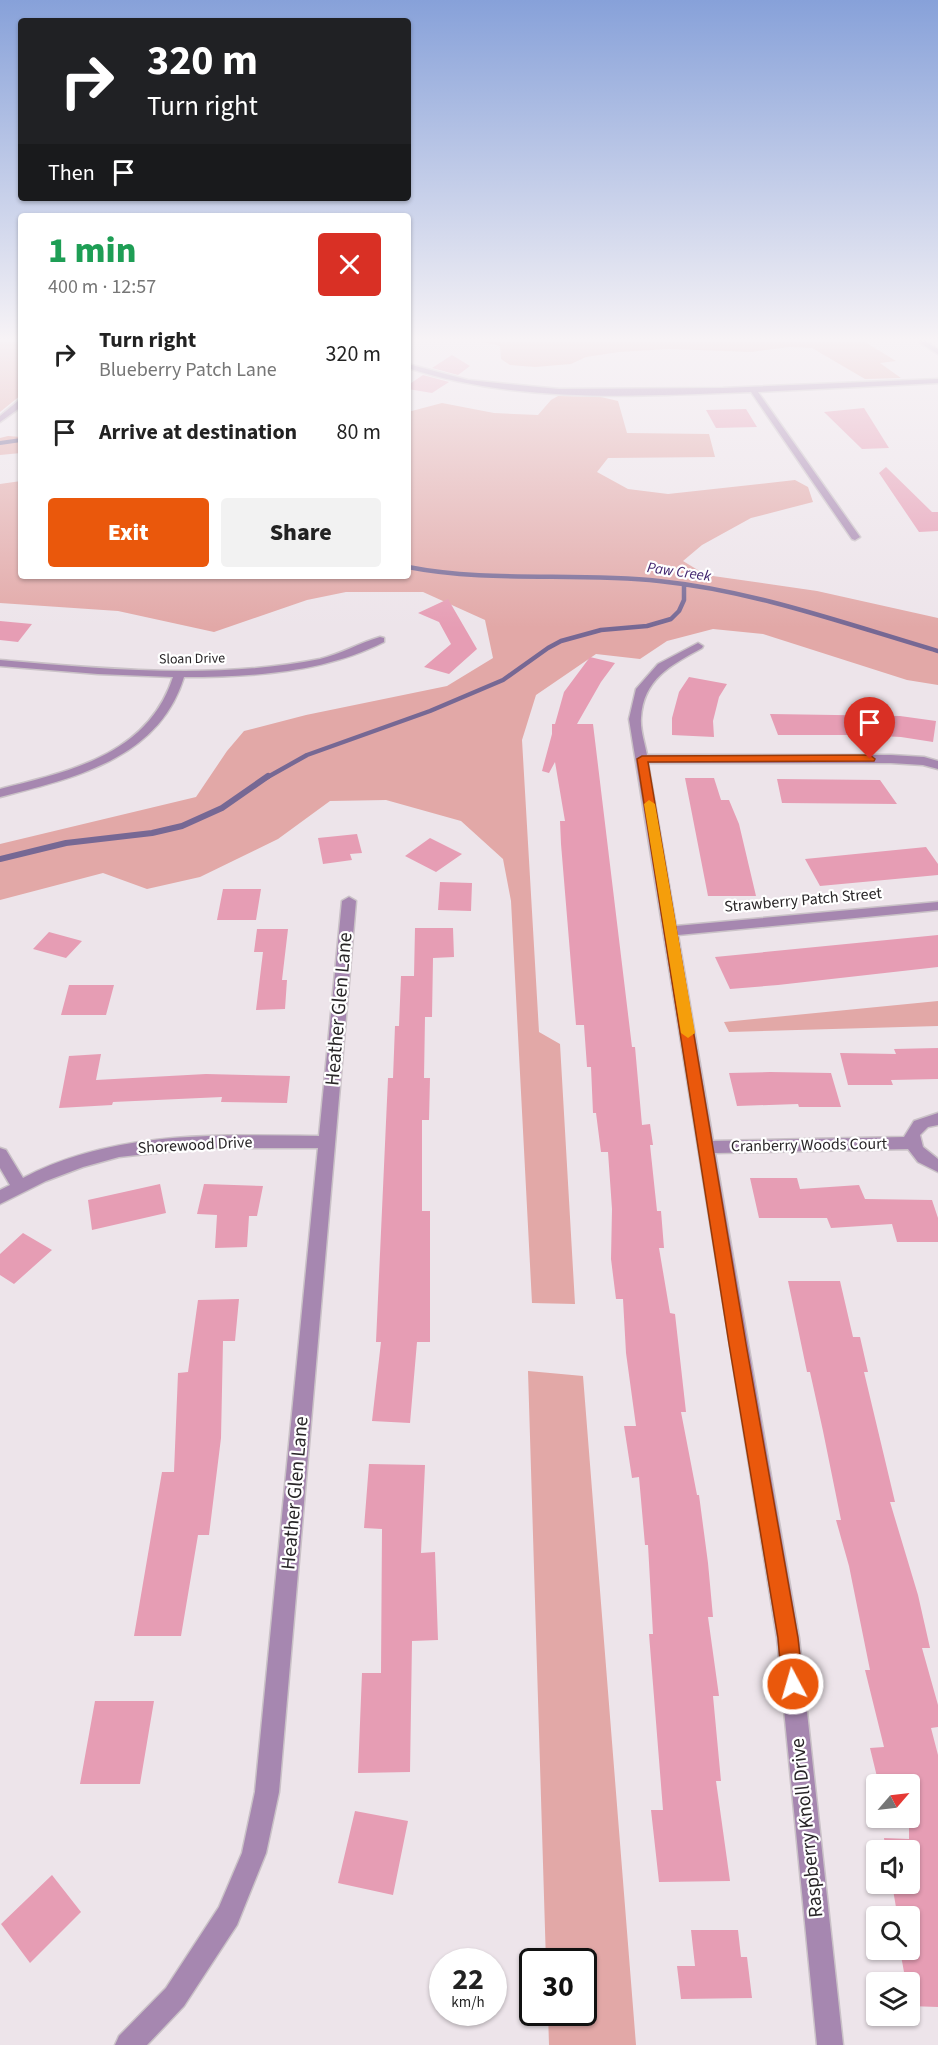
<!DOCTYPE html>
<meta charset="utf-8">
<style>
:root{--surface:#fff;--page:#f2f2f2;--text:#222;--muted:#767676;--accent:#ea580c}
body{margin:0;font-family:"Source Sans 3",sans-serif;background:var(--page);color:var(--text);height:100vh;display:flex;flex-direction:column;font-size:22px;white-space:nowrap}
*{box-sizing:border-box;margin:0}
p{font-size:20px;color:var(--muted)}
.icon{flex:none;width:33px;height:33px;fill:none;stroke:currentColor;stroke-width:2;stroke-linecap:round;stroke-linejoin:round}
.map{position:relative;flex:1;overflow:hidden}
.drawer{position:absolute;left:18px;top:213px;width:393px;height:366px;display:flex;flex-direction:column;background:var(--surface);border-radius:6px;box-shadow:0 2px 4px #0004}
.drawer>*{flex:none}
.top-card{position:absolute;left:18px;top:18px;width:393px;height:183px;border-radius:6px;box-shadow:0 2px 4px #0004;background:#202124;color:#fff;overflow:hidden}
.needle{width:39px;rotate:62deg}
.fabs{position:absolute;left:866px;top:1774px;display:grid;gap:12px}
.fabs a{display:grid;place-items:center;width:54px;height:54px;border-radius:6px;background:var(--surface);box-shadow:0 2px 4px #0004;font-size:30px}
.speed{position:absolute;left:429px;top:1948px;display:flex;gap:12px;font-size:30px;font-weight:700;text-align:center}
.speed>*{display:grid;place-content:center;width:78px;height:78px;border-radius:50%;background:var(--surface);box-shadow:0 2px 4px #0004;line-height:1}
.speed small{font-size:15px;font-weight:400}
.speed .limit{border:3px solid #111;border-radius:9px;background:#fff;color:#111}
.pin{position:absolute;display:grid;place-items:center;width:51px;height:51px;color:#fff;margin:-62px -26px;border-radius:50% 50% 50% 0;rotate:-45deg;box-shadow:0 0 6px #0007}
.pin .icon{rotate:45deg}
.me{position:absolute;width:66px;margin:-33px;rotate:354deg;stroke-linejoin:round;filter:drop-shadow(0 0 4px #0008)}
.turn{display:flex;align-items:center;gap:21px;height:126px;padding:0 30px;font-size:27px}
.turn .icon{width:78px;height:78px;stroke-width:2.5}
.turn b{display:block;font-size:42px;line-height:51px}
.then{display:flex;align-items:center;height:57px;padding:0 30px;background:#0003;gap:12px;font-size:22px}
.round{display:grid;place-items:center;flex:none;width:63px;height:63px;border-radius:6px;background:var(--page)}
.head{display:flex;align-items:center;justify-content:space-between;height:102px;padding:0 30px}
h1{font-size:36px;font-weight:800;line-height:45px;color:#1e9e55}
.cta{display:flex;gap:12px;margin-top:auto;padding:12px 30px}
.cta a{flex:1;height:69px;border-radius:6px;background:var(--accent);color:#fff;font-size:24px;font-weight:800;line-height:69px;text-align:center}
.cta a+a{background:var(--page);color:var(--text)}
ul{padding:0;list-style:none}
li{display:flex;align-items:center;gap:18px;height:78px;padding:0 30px}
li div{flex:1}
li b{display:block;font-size:22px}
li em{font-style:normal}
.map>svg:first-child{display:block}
</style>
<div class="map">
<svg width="938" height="2045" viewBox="0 0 938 2045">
<rect width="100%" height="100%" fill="#ede4ea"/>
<path fill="#e2a8a7" d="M0 342H21V395L0 412Z
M484 342H865L896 361 880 363 901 378 865 379 812 348 790 347 751 352 669 349 619 352 586 357 571 364 535 367 510 365 501 359 500 346Z
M558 396 601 397 618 401 627 433 709 434 715 457 608 458 597 472 628 489 668 494 795 480 808 487 813 502 751 518 702 545 683 561 706 575 817 591 938 618V685L907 680 763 634 713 629 667 641 640 659 596 654 536 695 522 740 539 1032 560 1044 575 1304 532 1303 511 901 503 859 461 821 386 800 330 801 278 839 200 877 147 889 103 873 0 900V844L196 797 227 751 244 731 306 715 447 686 493 658 485 620 423 592H346L307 600 214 632 118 611 0 603V484L21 481V576H408V412L442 403 494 413 538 415 551 400Z
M8 436 21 437V453L0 455V438Z
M938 1001V1026L729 1032 724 1022Z
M528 1371 583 1376 636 2045H549L548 2013H584V1962H546Z"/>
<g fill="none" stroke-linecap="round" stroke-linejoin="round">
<path stroke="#766894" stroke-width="4" d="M0 443 21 440"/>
<path stroke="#766894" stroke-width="4.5" d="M408 567C489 583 576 572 659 581 755 591 846 624 938 651
M266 778 307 755 430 711 503 680 548 648 561 641 601 630 647 626 671 619 679 611 684 600V585"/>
<path stroke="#766894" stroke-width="6" d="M0 859 66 843 152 833 182 826 222 808 268 776"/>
</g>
<path fill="#e69db4" d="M452 355 470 366 458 375 432 368Z
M423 375 449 382 432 393 408 389V385Z
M864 408 889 448 862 449 824 412Z
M746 409 757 427 716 428 706 410Z
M886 467 932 512H938V531L919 532 879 473Z
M448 599 477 649 449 674 424 667 451 644 439 622 418 613Z
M0 621 32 624 18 642 0 640Z
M590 657 615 663 601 682 577 724H593L632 1047H635L642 1125 650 1124 653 1145H650L657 1211H661L664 1248H659L670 1313 675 1314 686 1412H681L697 1495H699L708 1563 713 1617H708L719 1696H713L721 1781H716L730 1881 659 1882 651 1810H663L649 1634H653L648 1545H645L639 1477 632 1478 624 1426H636L626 1353 623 1299H616L611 1259 612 1209 608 1152H601L596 1113H593L591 1067H587L584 1025H576L561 844 560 821H565L555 762 549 773 542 771 552 734V724H555L564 692Z
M689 677 727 684 719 697 713 721 714 737 672 735V718L679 692Z
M770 714 900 716 936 721 933 742 901 737 861 735H778Z
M685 778H714L721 800H729L739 824 756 896H708Z
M777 779 880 780 897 804 782 803Z
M357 834 362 853 350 854 352 860 323 864 318 838Z
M430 838 462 854 436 872 405 856Z
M926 847 938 864V875L820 886 805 859Z
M440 882 472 883 471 911 438 910Z
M223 889H261L256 920H217Z
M415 928H453L454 957 433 958 432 1017H425L424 1078H430L429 1120H422V1211H430V1342H417L410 1423 372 1421 381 1342H376L388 1078H393L395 1026H399L401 976H414Z
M257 929H288L282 980H287L285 1009 256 1010 263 952H254Z
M49 932 82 941 66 958 33 949Z
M938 935V967L778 985 730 989 715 957Z
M69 985H114L106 1015H61Z
M938 1048V1079L891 1080 893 1085H848L840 1053 896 1054 894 1049Z
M101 1054 96 1080 206 1074 290 1076 287 1103 221 1102 222 1097 113 1102 112 1105 59 1108 69 1056Z
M770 1072 831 1073 841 1107H799L798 1104 737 1106 729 1073Z
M750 1178H797L800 1189 859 1185 865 1199 932 1200 938 1218V1242H897L892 1224 831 1228 827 1218H759Z
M160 1184 166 1213 92 1230 88 1200Z
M204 1184 263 1186 257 1216H249L247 1247 215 1248 217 1215 197 1214Z
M23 1233 52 1250 14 1284 0 1275V1254Z
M788 1281H840L853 1337H860L868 1372H864L895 1502H890L918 1595 930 1648H922L938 1705V1727L931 1728 938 1755V2007L909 2006V1983H906L900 1950H909V1914L897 1913 892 1884H909V1851H886L884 1838 909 1839V1785H879L870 1748 884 1747 865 1670H870L849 1566 836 1520H841L823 1431 810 1372H807Z
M239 1299 235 1341H223L221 1438 209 1535H198L181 1636H134L162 1472H174L178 1373 188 1372 198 1300Z
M369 1464 425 1465 421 1553 435 1552 438 1640 412 1641 410 1772 358 1773 362 1673H381L382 1529 364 1528Z
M95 1701H154L140 1784H80Z
M355 1811 408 1821 393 1895 338 1883Z
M52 1875 81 1912 30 1963 1 1924Z
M691 1930H738L741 1957H747L752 1998 681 1999 677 1966H695Z"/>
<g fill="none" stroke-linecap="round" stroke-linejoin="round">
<defs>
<path id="street" d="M919 342H926L938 349V354Z
M408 364 468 380 559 389 723 388 938 379V383L758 392 860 537 855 540 852 539 751 392C636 396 518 404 408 368Z
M18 401H21V407L0 422V416Z
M380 637 384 638V642C323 673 251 677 184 677 159 759 74 778 0 797V789C70 771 148 755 173 677L98 674 0 666V660C105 669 215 680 320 659 341 654 359 643 380 637Z
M698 643 703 646 702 648C671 665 643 679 641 718 640 730 645 744 647 755H891L924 757 938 761V769L923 765 891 763H648L676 926 938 902V910L678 935 713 1141 904 1137 914 1121 938 1113V1125L928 1127 920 1135 923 1147 938 1159V1172L918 1162 908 1149 715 1153 799 1638 843 2045H817L777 1638 629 719 636 689 658 664Z
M349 897 356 901 279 1792 266 1853 237 1925 184 2006 147 2045H115L119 2036 166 1988 219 1907 242 1853 255 1792 318 1148H200L119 1157 83 1167 46 1181 0 1204V1190L10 1185 0 1168V1148L6 1150 23 1178C114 1130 220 1135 319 1136L342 901Z"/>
</defs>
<use href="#street" stroke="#cac2c7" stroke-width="3"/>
<use href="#street" fill="#a687b0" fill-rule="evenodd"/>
</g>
<linearGradient id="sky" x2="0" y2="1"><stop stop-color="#87a1d9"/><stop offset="0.54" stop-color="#f7f3f6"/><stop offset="1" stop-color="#f7f3f6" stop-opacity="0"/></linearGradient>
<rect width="938" height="628" fill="url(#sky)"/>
<path fill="#ea580c" stroke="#983908" stroke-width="1.5" d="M870 755 875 759 874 761 648 762 746 1344 798 1638 803 1684 800 1691 793 1694 785 1691 782 1684 778 1638 729 1344 637 759 642 756Z"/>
<path fill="#f59e0b" d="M649 800 655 804 695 1033 688 1038 681 1033 644 804Z"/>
<g text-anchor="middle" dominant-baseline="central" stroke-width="4.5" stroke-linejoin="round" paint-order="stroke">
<g font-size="14" fill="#282527" stroke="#fff">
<text transform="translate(192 659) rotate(-1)">Sloan Drive</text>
</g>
<g font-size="15" font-style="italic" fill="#41246e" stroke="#fff">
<text transform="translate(679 572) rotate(8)">Paw Creek</text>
</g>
<g font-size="16" fill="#282527" stroke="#fff">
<text transform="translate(803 900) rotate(-5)">Strawberry Patch Street</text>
<text transform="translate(195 1145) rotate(-3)">Shorewood Drive</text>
<text transform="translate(809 1145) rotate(-1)">Cranberry Woods Court</text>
</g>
<g font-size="20" fill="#282527" stroke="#fff">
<text transform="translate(339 1009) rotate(-85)">Heather Glen Lane</text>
<text transform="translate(295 1493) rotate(-85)">Heather Glen Lane</text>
<text transform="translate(807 1828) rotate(-96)">Raspberry Knoll Drive</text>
</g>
</g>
</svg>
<div class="fabs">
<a><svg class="needle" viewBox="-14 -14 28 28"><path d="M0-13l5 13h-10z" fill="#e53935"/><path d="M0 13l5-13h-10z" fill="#767676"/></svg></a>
<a><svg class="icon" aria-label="sound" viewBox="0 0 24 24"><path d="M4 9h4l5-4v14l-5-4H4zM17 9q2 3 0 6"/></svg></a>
<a><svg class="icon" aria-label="search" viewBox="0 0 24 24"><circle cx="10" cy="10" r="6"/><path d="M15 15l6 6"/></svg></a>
<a><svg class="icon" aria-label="layers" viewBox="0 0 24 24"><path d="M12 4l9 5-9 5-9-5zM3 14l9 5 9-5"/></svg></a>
</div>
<div class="speed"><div>22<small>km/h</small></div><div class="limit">30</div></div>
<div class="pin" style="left:870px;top:759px;background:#d93025"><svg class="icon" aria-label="arrive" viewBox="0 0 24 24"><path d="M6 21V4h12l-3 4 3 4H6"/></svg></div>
<svg class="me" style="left:793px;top:1684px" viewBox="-20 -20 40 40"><circle r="17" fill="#ea580c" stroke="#fff" stroke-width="3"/><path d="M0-11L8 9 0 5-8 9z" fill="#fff"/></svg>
<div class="top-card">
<div class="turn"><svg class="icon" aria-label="right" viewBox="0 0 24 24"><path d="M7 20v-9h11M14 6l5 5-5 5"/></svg><div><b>320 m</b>Turn right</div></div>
<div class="then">Then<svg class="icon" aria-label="arrive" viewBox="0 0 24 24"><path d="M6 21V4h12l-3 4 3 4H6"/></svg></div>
</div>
<section class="drawer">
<div class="head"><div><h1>1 min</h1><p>400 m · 12:57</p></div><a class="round" style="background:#d93025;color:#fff"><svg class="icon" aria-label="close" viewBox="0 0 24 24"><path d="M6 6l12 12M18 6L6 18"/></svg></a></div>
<ul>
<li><svg class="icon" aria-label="right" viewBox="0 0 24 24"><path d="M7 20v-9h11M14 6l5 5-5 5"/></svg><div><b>Turn right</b><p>Blueberry Patch Lane</p></div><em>320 m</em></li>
<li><svg class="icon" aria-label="arrive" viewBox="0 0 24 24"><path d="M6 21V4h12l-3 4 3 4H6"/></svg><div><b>Arrive at destination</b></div><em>80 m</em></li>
</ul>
<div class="cta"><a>Exit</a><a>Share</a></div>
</section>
</div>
